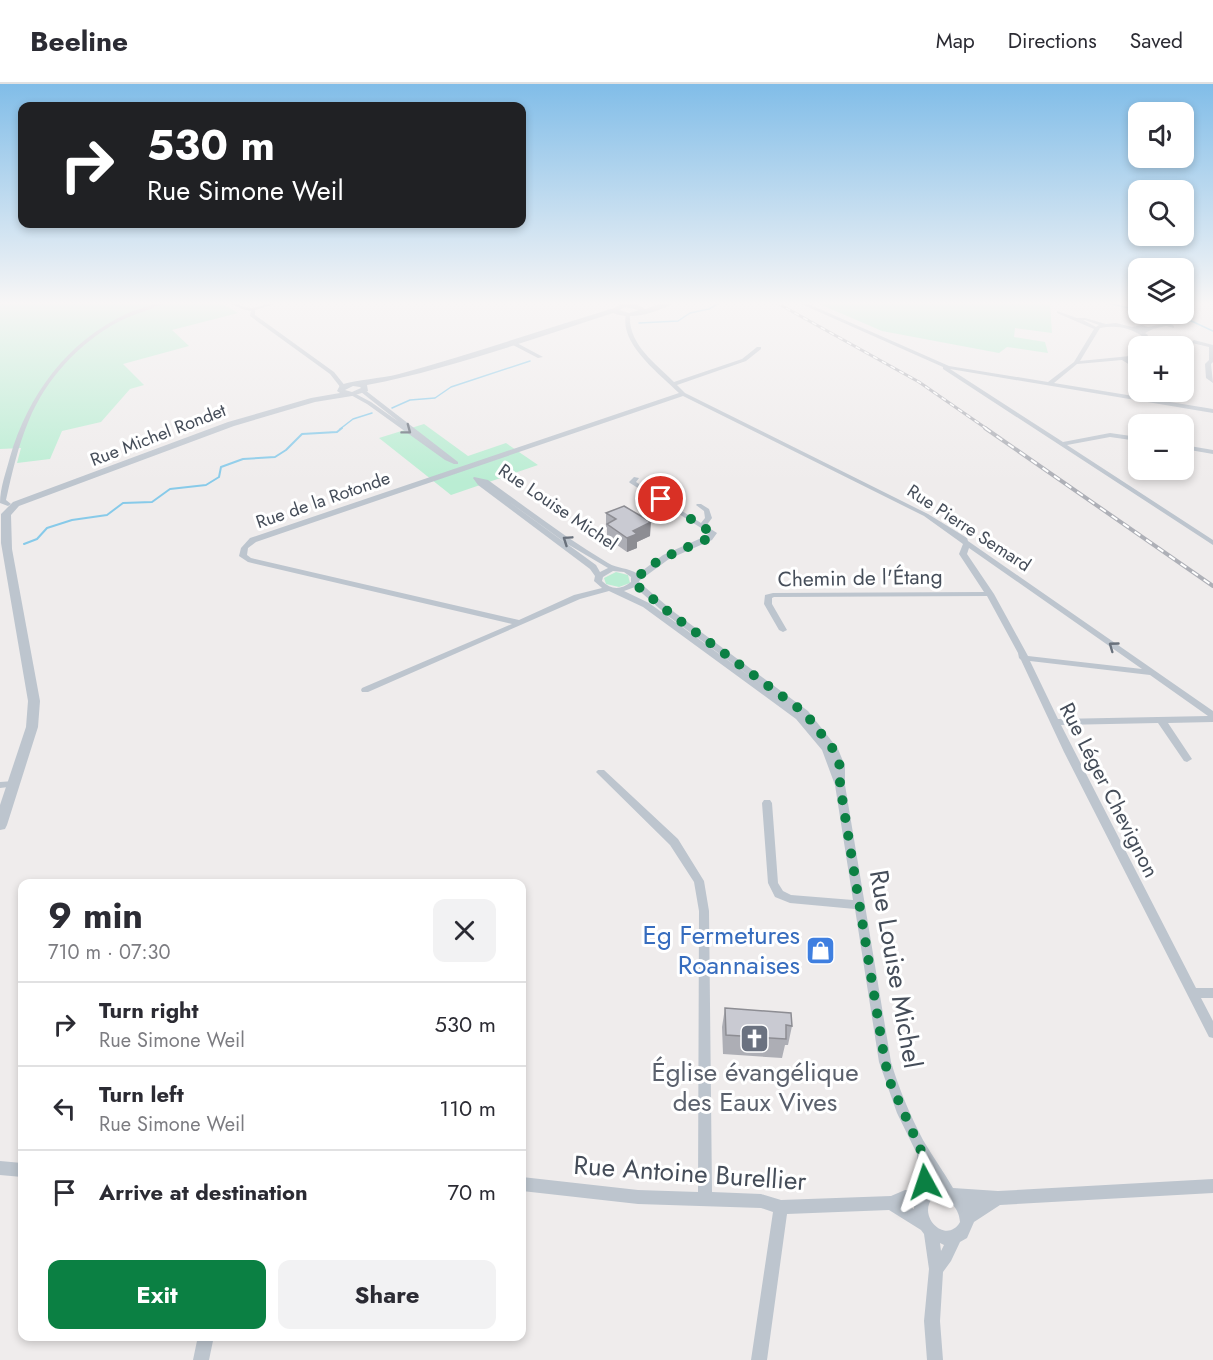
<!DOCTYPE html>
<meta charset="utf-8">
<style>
:root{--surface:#fff;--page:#f2f2f3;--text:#2b2b33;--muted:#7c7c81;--line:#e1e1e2;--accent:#0b8043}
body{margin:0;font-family:Jost,sans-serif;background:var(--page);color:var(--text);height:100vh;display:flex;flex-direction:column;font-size:22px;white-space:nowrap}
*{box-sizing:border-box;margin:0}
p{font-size:20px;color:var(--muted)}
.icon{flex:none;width:33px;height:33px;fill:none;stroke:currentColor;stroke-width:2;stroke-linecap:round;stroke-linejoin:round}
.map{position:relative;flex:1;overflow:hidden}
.side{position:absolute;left:18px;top:795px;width:508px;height:462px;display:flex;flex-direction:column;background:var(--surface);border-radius:12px;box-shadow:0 3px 9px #0003}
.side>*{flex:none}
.hud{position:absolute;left:18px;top:18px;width:508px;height:126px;border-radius:12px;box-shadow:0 3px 9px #0003;background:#202124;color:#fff;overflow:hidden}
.fabs{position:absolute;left:1128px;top:18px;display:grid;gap:12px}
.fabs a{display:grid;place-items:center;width:66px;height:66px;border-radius:12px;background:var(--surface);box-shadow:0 3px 9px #0003;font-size:30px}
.pin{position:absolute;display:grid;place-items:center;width:51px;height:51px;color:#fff;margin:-26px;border:3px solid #fff;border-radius:50%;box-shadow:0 2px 6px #0007}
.me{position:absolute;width:66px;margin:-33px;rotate:355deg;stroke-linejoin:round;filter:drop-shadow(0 0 4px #0008)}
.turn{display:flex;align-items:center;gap:21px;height:126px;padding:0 30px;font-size:27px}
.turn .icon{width:78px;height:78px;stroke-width:2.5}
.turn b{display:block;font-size:42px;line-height:51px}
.round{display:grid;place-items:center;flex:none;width:63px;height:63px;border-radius:12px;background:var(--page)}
.overview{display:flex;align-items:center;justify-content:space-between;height:102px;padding:0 30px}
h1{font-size:36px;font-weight:700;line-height:45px}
.button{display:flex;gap:12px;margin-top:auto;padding:12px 30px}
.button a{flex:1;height:69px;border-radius:12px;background:var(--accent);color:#fff;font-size:24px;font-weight:700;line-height:69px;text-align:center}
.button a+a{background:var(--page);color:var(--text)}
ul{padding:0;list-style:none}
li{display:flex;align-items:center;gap:18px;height:84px;padding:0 30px;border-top:2px solid var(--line)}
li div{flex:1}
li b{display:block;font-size:22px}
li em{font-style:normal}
header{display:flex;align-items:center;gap:36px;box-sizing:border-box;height:84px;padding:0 30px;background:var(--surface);border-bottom:2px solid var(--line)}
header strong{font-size:28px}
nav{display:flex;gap:33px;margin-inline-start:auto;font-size:21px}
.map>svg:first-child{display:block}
</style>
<header>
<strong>Beeline</strong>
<nav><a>Map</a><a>Directions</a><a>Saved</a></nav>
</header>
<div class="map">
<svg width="1213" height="1276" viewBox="0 0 1213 1276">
<rect width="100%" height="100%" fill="#efecec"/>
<path fill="#baedd3" d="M0 219H221L238 229 172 246 189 262 123 280 144 301 130 305 101 338 62 347 50 375 17 379 21 364 0 365Z
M817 219H1050L1052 249 1015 244 1014 253 1045 258 1048 269 1007 263 999 269 882 247Z
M424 340 468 372 506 359 538 381 451 411 379 354Z
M616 488 628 491 630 499 619 503 606 500 604 494Z"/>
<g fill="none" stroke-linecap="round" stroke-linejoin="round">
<path stroke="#87cae9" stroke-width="1.5" d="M1107 219 1138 226
M1160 230 1185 234 1213 247
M639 239 678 237 690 229 709 225 719 219
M392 324 410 316 435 314 451 303 530 277
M340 345 353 335 372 329"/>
<path stroke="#87cae9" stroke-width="2" d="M24 460 37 455 47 444 72 436 107 431 123 419 152 418 170 405 206 401 219 393 221 383 243 375 275 373 286 366 302 350 337 348 342 344"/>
<path fill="#bdc5ce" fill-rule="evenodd" d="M157 219H165C150 226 133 230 118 238 79 259 46 295 29 336 18 362 12 389 6 416L11 420 8 422 0 419C0 404 6 388 10 373 28 311 67 258 126 230 136 225 147 223 157 219Z
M230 219C238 219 243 224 251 224 260 223 269 219 278 219L255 226V231L334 288 346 303 345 304H341L330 290 250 232 251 227 242 225Z
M614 219H625L627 221 625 222Z
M799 219H806L949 282 1048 298 1074 278 1094 245 1057 229V227L1077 234H1085L1106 240 1116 239 1132 243 1142 241 1148 243 1169 239 1174 242V244L1166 242 1153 245 1145 249 1148 251 1143 262H1138L1142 252C1129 243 1115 241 1100 244L1080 277 1130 272 1138 264V269L1134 274 1128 275 1138 282V286L1122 276 1077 280 1054 299 1213 325V329L950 285 1063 358 1110 349 1138 353V357L1110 353 1067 361 1213 456V461L943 285V283ZM1083 236H1085L1099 241 1096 243Z
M1203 219H1213V221Z
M626 230 630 231C628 260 655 279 674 298L742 275 757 263H761V265L746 277 677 301 685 309 928 430 967 454 968 457 1213 627V638L1168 639 1192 675 1187 678 1184 677 1158 639 1061 641 1196 904H1213V914H1201L1213 937V954L1209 953 1064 668 1021 576 1019 574 1018 569 987 512 774 513 772 514V520L787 546 783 548 779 546 764 520 765 511 773 509 984 508 959 470 963 460 924 432 683 312 256 458 248 464 247 471 251 474 519 536 574 511 602 504 594 497 595 492 590 485 478 401 473 394 474 393 488 396C527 424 566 454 608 479 618 485 627 483 638 490L663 471 706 452 709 449 630 399 629 398 634 393 639 394 636 398 701 439 705 434 704 427 696 421 697 420H701L709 425 712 434 706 442 717 449 712 456 669 475 639 497V498L674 528 808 627 838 665 845 682V701L891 978C899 1005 910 1031 923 1056 933 1073 944 1088 953 1104L998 1107 1213 1095V1109L1000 1121 974 1138 967 1154 960 1158 951 1177 943 1188 940 1237 943 1276H927L924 1237 929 1185 924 1150 921 1146 889 1126 787 1130 767 1276H751L773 1128 761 1124 638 1120 522 1107V1093L638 1106 698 1108 699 827 694 798 670 761 598 690 596 688 598 686H604L678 755 704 797 709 827 712 1108 761 1110 781 1116 891 1112 905 1106H917V1070L897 1029 879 978 855 825 790 819 775 813 768 799 762 719 764 716H770L772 719 778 799 783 807 791 811 853 816 835 701 822 666 796 635 643 523 609 507 580 515 368 608H362L361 606 362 604 512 540 248 478 239 472 241 464 250 454 679 309C660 290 619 260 626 230ZM482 398 564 458 608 484 600 488 596 481ZM969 464 1142 585 1028 572 994 510 967 470ZM613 487 624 488 631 493V498C621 506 611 506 602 497L603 493ZM635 503 668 532 777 612 649 519 624 507ZM1030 577 1150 591 1208 632 1058 635ZM933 1113C948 1113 959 1123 960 1138 947 1161 916 1133 933 1113ZM905 1120H914V1125ZM940 1159 944 1161 941 1167Z
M1194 256 1213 261V278L1211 280 1213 299 1206 294 1205 280 1209 276V263L1192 259 1191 258Z
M511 258H515L543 273 538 274 511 260Z
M361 306H365L458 378V380H454L445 376 367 320 349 310 354 309 371 318 399 338 361 308Z
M1184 361 1213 366V370L1184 365Z
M14 697 17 698 19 700 17 702 0 704V698Z
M0 1077 22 1079V1093L0 1091Z
M198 1252H214L209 1276H193Z"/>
<path fill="#bdc5ce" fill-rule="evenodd" d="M663 219H674C657 228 632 237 613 229 532 255 450 285 367 301L368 307 352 312 315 318 234 342 19 422 11 431 12 465 40 617 38 643 7 741 5 745 0 746V721L26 643 28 617 1 459V430L13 418 228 338 311 314 340 309 337 307 340 301C359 295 379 295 399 290 471 270 542 246 614 224 622 217 636 218 645 225ZM625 223 639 226 629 229 619 226ZM353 302 360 303 361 304 352 308 345 306Z"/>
<defs>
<path id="rail-far1" d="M777 219 919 298 987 345"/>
<path id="rail" d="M985 344 1213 502"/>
</defs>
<use href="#rail-far1" stroke="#aeb0b7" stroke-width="3"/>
<use href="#rail" stroke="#aeb0b7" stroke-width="4"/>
<use href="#rail-far1" stroke="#fff" stroke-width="1.5" stroke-dasharray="5" stroke-linecap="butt"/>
<use href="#rail" stroke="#fff" stroke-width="2" stroke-dasharray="7" stroke-linecap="butt"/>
</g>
<path fill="#adaeb5" d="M606 429 650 452 637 458V464L627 468 607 454V444L606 443Z
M725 924 792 942 788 961H785L782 974 723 970 722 943Z"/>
<path fill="#8d8d93" d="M651 438 650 452 637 458V464L627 468V454L633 447Z"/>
<path fill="#c9cad2" stroke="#8d8d93" stroke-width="1.5" d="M624 422 651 438 633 447 637 450 627 454 607 440 616 435 606 429Z
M725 924 791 929 792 942 786 941V955L726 951Z"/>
<defs><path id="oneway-chevron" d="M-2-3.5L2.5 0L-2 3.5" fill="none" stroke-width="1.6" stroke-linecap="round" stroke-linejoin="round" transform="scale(1.5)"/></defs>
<g stroke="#69717c">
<use href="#oneway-chevron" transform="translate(407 346) rotate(37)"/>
<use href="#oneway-chevron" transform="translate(567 456) rotate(-146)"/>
<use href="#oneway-chevron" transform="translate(1113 562) rotate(-144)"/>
</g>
<linearGradient id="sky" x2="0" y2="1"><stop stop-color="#81bde8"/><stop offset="0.55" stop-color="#f8f6f6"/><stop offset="1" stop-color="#f8f6f6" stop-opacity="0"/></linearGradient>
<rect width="1213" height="398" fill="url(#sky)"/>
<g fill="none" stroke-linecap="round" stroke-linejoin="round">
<path stroke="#0b8043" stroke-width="10" stroke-dasharray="0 18" d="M661 415 712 449 709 454C690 463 641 479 635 500L671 530 805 629 833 665 840 682V701L885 978 890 998 923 1071 925 1098"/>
</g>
<defs>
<symbol id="shop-square" viewBox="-11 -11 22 22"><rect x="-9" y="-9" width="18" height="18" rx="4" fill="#3f7fe0" stroke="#fff"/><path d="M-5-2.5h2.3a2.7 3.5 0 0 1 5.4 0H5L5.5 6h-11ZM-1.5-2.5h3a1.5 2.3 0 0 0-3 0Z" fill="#fff"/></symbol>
<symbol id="church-square" viewBox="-11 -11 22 22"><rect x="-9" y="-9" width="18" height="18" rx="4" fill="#6b7280" stroke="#fff"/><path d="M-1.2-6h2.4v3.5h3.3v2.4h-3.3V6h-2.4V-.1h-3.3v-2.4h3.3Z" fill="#fff"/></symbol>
</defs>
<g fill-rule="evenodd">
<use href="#shop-square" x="804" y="850" width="33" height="33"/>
<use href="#church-square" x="738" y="938" width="33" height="33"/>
</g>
<g text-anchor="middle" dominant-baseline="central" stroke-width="6" stroke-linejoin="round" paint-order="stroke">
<g font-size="18" fill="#454d59" stroke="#fff">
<text transform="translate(158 351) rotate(-21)">Rue Michel Rondet</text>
<text transform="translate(323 416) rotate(-19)">Rue de la Rotonde</text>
<text transform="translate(558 423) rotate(34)">Rue Louise Michel</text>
<text transform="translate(969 444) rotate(33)">Rue Pierre Semard</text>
</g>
<g font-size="21" fill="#454d59" stroke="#fff">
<text transform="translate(860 494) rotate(-1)">Chemin de l'Étang</text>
<text transform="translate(1109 706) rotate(63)">Rue Léger Chevignon</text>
</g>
<g font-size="26" fill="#366cbe" stroke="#fff" text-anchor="end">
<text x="800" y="851">Eg Fermetures<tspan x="800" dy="30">Roannaises</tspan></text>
</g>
<g font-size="26" fill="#454d59" stroke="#fff">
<text transform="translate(896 885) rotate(80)">Rue Louise Michel</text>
<text transform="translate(690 1089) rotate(4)">Rue Antoine Burellier</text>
</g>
<g font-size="26" fill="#5b616d" stroke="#fff">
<text x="755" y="988">Église évangélique<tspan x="755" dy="30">des Eaux Vives</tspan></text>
</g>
</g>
</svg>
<div class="fabs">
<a><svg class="icon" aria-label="sound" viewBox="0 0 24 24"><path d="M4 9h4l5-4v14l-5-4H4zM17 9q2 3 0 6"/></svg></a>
<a><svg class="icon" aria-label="search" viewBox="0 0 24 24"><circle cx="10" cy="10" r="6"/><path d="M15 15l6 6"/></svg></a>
<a><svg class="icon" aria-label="layers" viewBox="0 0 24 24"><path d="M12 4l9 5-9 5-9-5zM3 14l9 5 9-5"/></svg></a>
<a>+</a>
<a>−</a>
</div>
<div class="pin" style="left:661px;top:415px;background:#d93025"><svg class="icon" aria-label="arrive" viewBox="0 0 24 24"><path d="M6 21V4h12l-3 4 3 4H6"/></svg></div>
<svg class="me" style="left:925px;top:1098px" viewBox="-20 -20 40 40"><path d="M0-17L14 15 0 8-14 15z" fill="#0b8043" stroke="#fff" stroke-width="4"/></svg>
<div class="hud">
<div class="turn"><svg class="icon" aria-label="right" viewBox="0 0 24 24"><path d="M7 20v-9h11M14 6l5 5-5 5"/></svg><div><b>530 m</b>Rue Simone Weil</div></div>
</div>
<section class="side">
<div class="overview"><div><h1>9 min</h1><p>710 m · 07:30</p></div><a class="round"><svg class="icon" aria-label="close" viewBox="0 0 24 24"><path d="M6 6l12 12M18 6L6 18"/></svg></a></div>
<ul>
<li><svg class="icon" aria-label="right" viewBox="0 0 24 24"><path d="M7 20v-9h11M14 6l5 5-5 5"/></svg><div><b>Turn right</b><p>Rue Simone Weil</p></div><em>530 m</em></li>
<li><svg class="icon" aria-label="left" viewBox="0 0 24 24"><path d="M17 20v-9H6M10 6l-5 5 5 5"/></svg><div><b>Turn left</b><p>Rue Simone Weil</p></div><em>110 m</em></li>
<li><svg class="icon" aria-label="arrive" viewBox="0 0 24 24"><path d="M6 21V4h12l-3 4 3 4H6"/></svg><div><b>Arrive at destination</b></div><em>70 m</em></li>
</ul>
<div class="button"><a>Exit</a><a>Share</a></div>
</section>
</div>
